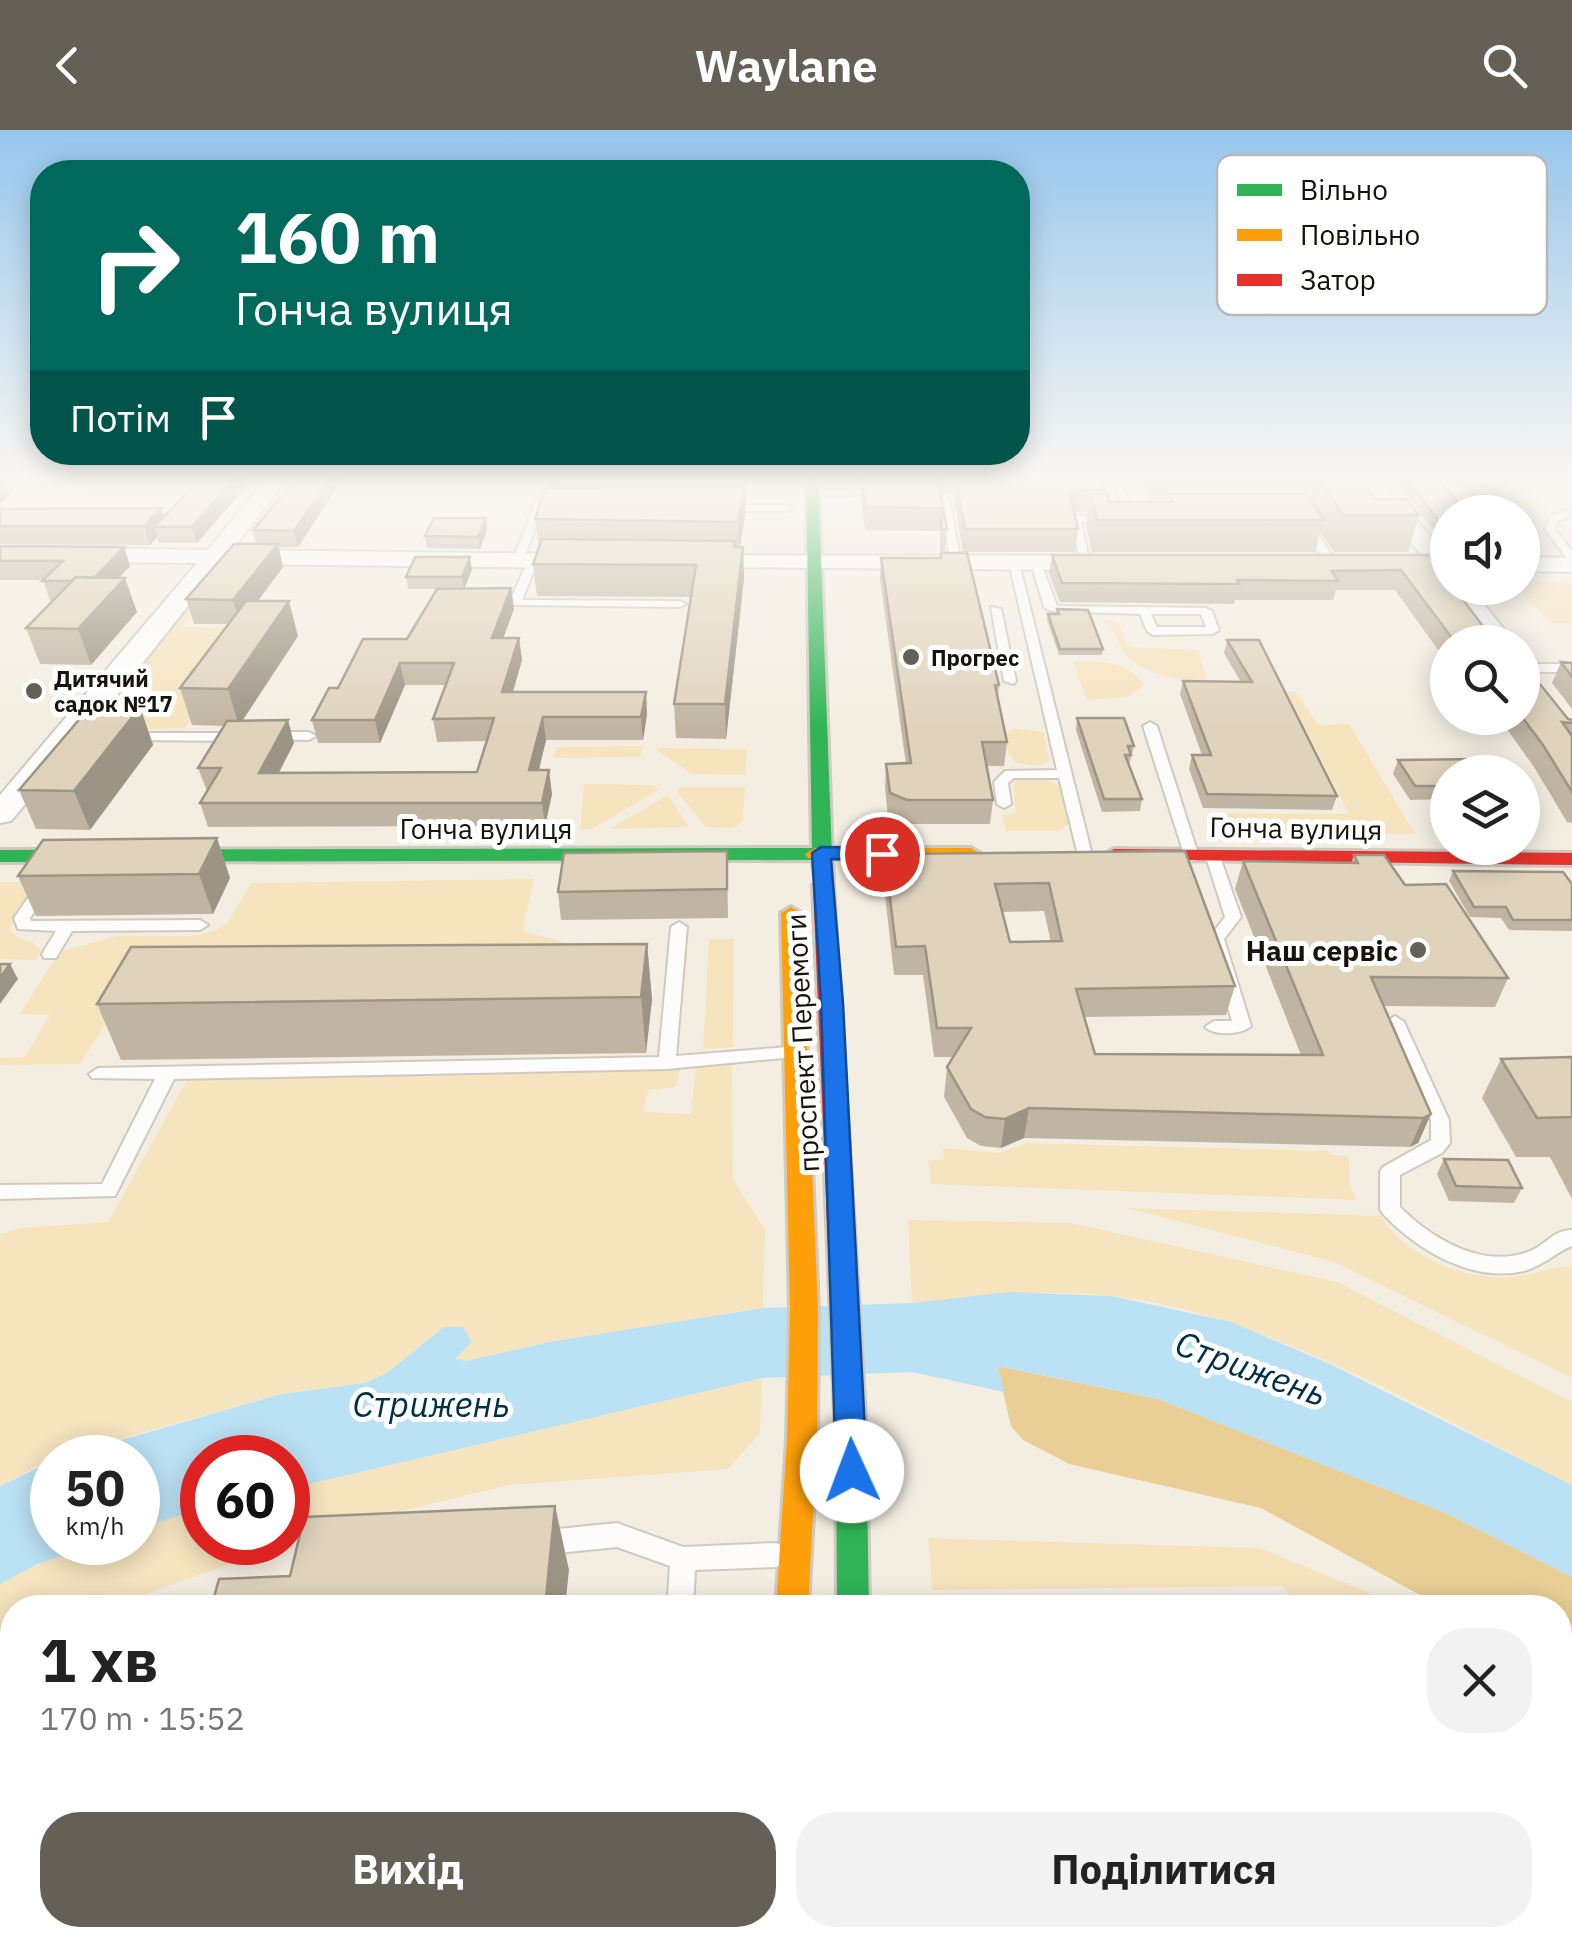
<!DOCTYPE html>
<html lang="uk">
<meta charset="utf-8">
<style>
:root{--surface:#fff;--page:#f2f2f2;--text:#222;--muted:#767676;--accent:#646056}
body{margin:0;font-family:"IBM Plex Sans",sans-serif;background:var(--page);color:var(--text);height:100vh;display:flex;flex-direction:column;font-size:38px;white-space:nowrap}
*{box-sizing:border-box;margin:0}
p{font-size:32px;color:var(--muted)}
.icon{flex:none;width:55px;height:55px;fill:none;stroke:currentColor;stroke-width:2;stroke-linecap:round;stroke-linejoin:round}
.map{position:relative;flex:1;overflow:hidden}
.side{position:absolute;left:0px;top:1465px;width:1572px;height:352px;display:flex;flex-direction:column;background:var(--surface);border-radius:40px 40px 0 0;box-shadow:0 5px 25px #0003}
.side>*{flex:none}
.guide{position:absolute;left:30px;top:30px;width:1000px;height:305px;border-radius:40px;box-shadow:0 5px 25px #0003;background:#00695c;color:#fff;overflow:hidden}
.buttons{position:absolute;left:1430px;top:365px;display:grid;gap:20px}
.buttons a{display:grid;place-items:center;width:110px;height:110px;border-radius:50%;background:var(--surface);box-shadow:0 5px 25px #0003;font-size:50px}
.speed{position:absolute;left:30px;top:1305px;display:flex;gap:20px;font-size:50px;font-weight:700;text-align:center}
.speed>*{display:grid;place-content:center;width:130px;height:130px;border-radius:50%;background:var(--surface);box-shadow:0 5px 25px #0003;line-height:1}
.speed small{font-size:25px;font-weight:400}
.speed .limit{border:15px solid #d22;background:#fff;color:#111}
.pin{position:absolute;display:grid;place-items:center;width:85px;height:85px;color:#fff;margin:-42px;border:5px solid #fff;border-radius:50%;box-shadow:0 2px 10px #0007}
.me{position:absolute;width:110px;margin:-55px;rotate:358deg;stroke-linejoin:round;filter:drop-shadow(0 0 8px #0008)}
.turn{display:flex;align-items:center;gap:35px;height:210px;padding:0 40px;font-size:45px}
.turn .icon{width:130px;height:130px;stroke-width:2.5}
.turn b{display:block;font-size:70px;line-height:85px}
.then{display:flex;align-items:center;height:95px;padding:0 40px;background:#0003;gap:20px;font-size:38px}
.round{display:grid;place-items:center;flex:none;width:105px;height:105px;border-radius:40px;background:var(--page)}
.summary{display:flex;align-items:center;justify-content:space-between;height:170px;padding:0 40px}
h1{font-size:60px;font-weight:700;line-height:75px}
.button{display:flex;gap:20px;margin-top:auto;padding:20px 40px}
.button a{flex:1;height:115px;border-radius:40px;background:var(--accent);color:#fff;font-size:40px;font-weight:700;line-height:115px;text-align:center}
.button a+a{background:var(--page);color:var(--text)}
header{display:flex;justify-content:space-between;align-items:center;height:130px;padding:0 40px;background:var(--accent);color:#fff;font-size:45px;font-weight:700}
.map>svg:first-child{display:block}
</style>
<header><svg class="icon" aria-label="back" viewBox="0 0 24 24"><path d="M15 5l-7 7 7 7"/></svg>Waylane<svg class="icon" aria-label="search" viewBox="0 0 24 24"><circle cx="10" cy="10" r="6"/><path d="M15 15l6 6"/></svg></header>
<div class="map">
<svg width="1572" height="1816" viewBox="0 0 1572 1816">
<rect width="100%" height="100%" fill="#f4eee2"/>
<path fill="#f6e4bf" d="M225 441 182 497 254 498 185 598 99 600 95 585 210 446Z
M1528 451 1568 452 1572 457V493H1551L1520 460Z
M1101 489 1118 492 1127 515 1133 517 1198 520 1207 551C1179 550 1141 546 1123 521 1114 509 1116 497 1101 489Z
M1073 532C1099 531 1128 530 1144 555L1128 567 1087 570Z
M1295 561 1318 595 1349 594 1415 704 1220 702 1226 683 1349 684 1287 562Z
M1013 598 1044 602 1049 631 1037 636 1016 633 998 609Z
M642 616 640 627 553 628 556 617Z
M654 618 747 619 745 645 692 644Z
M1038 646 1062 657 1070 693 1059 701H1006L1002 685 1016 684 1013 654 1018 649Z
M584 654 654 655 658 660 592 699 580 700Z
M680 657H745L743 691 733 698 706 697 677 662Z
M668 665 689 697 609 699Z
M534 749 522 801 648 834 127 860 80 934 0 935V928L25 927 50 885 20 884 59 822 117 806H193L213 801 227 794 251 753Z
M0 752H38L10 798C16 812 32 807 41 820L37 830 0 829Z
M709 809H734L733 917 703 919Z
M732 935 733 1049 765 1100 763 1178 549 1212 466 1231 455 1230 472 1212 463 1198 444 1197 387 1243 365 1253 281 1264 52 1328 0 1356V1104L21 1098 108 1092 187 950 680 939 675 957 648 960 643 982 691 984 696 936Z
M1026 1013 1328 1021 1331 1025 1349 1026 1350 1056 1357 1070 931 1054 928 1030H944L943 1018 999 1023Z
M1127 1078 1381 1086C1407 1128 1469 1153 1518 1146 1536 1144 1554 1136 1572 1136V1248L1334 1132Z
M908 1090 1071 1093 1337 1152 1572 1272V1355C1434 1286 1263 1181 1110 1166 1043 1159 978 1166 912 1173Z
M762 1248 760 1303 728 1339 509 1355 332 1398 145 1464 124 1477 12 1478V1550L0 1558V1454C49 1428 81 1413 138 1412V1398L202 1379V1412H288V1359Z
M928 1408 1260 1418 1403 1477H1298L1283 1456 932 1460Z
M212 1805H304L301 1816H205Z
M969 1805H1269V1816H970Z"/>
<path fill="#e9ce95" d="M997 1236 1158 1269 1448 1384 1572 1447V1554L1560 1547V1478L1442 1477 1261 1378 1069 1334 1023 1310 1011 1296Z"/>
<path fill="#bbe1f4" d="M1009 1162 1112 1166 1231 1192 1328 1233 1572 1355V1447L1448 1384 1158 1269 998 1236 1004 1262 912 1242 762 1248 288 1359V1328H202V1379L138 1398V1328H59L281 1264 365 1253 387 1243 444 1197H463L472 1212 455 1229 466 1231 549 1212 763 1178 912 1173Z
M52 1331V1412L98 1413 38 1434 0 1454V1356Z"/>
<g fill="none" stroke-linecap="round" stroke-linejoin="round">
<defs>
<path id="lane" d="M554 345H564L544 376 523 430 514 432 513 430 534 376Z
M905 345H915V364L813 366 808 363 813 360 907 359Z
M1112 345H1168L1169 346 1164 349 1117 348Z
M1115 358 1123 360 1138 389 1137 391 1128 389Z
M944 364 949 367 961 433 956 436 951 433 939 367Z
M724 376 787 375 792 378 787 381H720L719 379Z
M1572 378V385L1558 391 1555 399 1572 421V431L1568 430 1545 399 1550 387Z
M1075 386H1109L1114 389 1109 392H1081L1090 435 1081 433 1070 389Z
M1303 393H1311L1336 432 1335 434H1327L1302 395Z
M533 428 538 431 522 470 680 471 686 474 680 477 511 475 509 473 528 431Z
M1014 430 1019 433 1092 725 1085 729 1078 725 1059 648H1014L1008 653 1011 674 1004 678 997 674 994 652 1005 641 1057 640 1009 433Z
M1036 430 1041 433 1057 476 1206 478 1212 481 1219 500 1213 504 1153 505 1147 501 1140 484 1051 481 1044 477 1031 433ZM1151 484H1201L1206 497H1157Z
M991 477 1001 479 1016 551 1014 554 1004 551Z
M1522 534H1572V542H1522Z
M1150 592 1157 596 1199 727 1197 730 1192 731 1185 727 1143 596Z
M270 602H309L316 606 309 610 265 609 263 606Z
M130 603H239L246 607 239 611 125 610V604Z
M1213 723 1220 727 1241 787 1224 809 1251 896C1241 905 1215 906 1205 897L1214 891H1232L1208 809 1225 787 1206 727Z
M44 750 52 755 30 788 31 791 200 790 208 795 200 800 72 801 56 828H44L42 824 56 801 18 799 14 788 39 752Z
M679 792 687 797 676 926 788 917 797 923 794 927 667 939 174 949 115 1066 0 1069V1055L102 1054 155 949 92 948 89 944 98 938 659 927 671 797Z
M1395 886 1404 892 1449 990 1450 1013 1442 1023 1400 1045V1077C1432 1109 1483 1140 1530 1121 1546 1115 1553 1100 1572 1100V1116C1556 1122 1543 1136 1524 1141 1471 1153 1418 1120 1383 1084L1380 1079V1042L1383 1037 1431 1010V990L1386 892Z
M617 1393 683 1417 776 1413 785 1417 788 1425 785 1433 776 1437 695 1440 693 1478H667L670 1436 617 1417 538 1425 529 1421 526 1413 529 1405 538 1401Z
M1560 1676 1572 1681V1709L1560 1704Z
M643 1805H673L672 1816H642Z"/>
<path id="street" d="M269 345H290L232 420 582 424 594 431 582 438 221 434 123 558 11 691 0 693V665L197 433 0 431V417L208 420Z
M1355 345H1376L1448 426V449L1434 440 1379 437 1375 432 1379 427 1422 426Z
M692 425 1102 426 1114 433 1102 440 684 437 680 432 684 427Z
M1522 427 1572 428V442L1522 441Z
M1448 457 1471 458 1514 512H1489Z"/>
<path id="fast" d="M806 345H818L833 755 830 759H816L813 730 0 732V720L812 718Z
M844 1154 854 1157 858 1165 866 1307 869 1478H837L836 1307 830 1165 834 1157Z
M842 1805H880L882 1816H842Z"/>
<path id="slow" d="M815 718H971L981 724 971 730 808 728 805 724Z
M791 777 801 783 818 1178 817 1310 808 1478H776L787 1310 790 1178 781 783Z
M772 1805H810L811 1816H771Z"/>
<path id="jam" d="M1114 719 1572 723V735L1107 729 1104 725Z
M823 749 833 755 858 1165 854 1173 844 1176 834 1173 830 1165 813 755Z"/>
</defs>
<use href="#lane" stroke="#cfcac0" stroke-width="4"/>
<use href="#street" stroke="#cfcac0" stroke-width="4"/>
<use href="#fast" stroke="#cfcac0" stroke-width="6"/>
<use href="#slow" stroke="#cfcac0" stroke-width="6"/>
<use href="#jam" stroke="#cfcac0" stroke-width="6"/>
<use href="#lane" fill="#fdfcfb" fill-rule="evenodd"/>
<use href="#street" fill="#fdfcfb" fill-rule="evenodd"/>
<use href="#fast" fill="#30b455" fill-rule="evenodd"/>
<use href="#slow" fill="#ff9f0a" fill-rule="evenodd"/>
<use href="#jam" fill="#e5322d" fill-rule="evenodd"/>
</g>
<path fill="#c0b5a2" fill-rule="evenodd" d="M204 345H256L197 413H159L157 407 150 415 0 414V379L161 378 164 387Z
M299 345H345L298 417H278L283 437 258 471 298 506 242 591 294 613 279 643 477 642 487 611 437 612 433 589 446 555H405L380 613H318L312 590 338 558 407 509 436 459H408L406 447 472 440 464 458H511L514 479 503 508H519L522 530 513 562H646L647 584 643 610H546L539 640 552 664 545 696 208 697 200 673 207 661 198 638 224 596 192 595 180 558 228 494H194L186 469 256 414 253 400Z
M519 345H551L547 349 520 348Z
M555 345H747L745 385 740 417H743L744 448 726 609 676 608 674 574 691 467 537 466 533 434 539 418 535 389Z
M854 345H1099L1103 360 1102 364 1109 372H1151L1143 352 1144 345H1358L1375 369 1419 385 1408 422H1334L1320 402 1315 422H1092L1086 396 1088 382 1074 383 1078 399 1075 422H963L953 366 942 361 940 363 947 399 945 422H940V401L865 400 861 369V356H855Z
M1392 345H1435L1448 382V419Z
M486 388 487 400 480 419 427 418 425 406Z
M0 416 124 417 130 436 119 448 137 482 91 535 40 534 26 498 53 471H50L43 450H0Z
M1052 425H1430L1495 512H1448V556L1441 547 1446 531 1395 460H1336L1333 470H1235L1234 474 1060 472 1049 444Z
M881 428 999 555 998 567 1007 612 1004 636H986L993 670 990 694H905L888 687 885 658 886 634H906L880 449Z
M1057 479 1103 519 1102 525H1059L1047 490 1048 484H1056Z
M1227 510 1337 666 1332 680 1203 678 1189 639 1192 625H1202L1180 564 1183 551 1241 552 1224 523Z
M1561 532 1572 533V579L1552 553Z
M1527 538 1568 589 1572 590V693L1567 692 1534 637 1499 588H1522Z
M140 577 153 615 90 700 36 699 19 660Z
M1077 588 1134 616 1129 635 1142 669 1140 681 1102 682 1076 600Z
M1398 630 1448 642V669L1410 670 1393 644Z
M217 708 230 748 213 784 36 786 18 746Z
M727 721 728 788 561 790 558 762Z
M1185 721 1235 856 1226 885 1085 887 1095 924 1301 925 1235 759 1243 731 1351 733 1354 725 1405 755 1508 848 1495 877 1384 876 1431 984 1418 1013 1410 1017 1024 1008 1001 1018 981 1016 967 1008 944 967 947 937 953 927H934L923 845H894L884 756 885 728ZM1044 781 1051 812H1010L1002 782Z
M1453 741 1572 754V801L1509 800 1501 788 1470 787 1449 751Z
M647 814 652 869 646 923 121 930 97 874Z
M1572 927V1069L1550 1027H1516L1482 968 1501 929Z
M1444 1029 1522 1058 1514 1073 1449 1071 1437 1044Z
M1319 1805H1560L1564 1816H1322Z"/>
<path fill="#9c9484" d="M238 345H256L197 413 192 397Z
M332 345H345L298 417 294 401Z
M937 345H943L942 361 935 368Z
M3 348 10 366 0 374V350Z
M744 357 745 385 739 421 738 392Z
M1078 360 1075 382 1067 388 1070 365Z
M161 378 167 397H154L157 407 150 415 144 396Z
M486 388 487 400 480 419 478 407Z
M278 414 283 437 240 495 233 470Z
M124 417 130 436 97 471 90 452Z
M743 417 744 448 726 609 725 574Z
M470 427 472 440 464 459 462 447Z
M125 448 137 482 91 535 78 499Z
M511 458 514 479 495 530 492 508Z
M289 471 298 506 239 596 228 559Z
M519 508 522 530 506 585 502 562Z
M400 533 405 555 380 613 375 590Z
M646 562 647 584 643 610 641 587Z
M140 577 153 615 90 700 74 661Z
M543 587 546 610 533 664 529 640Z
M288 590 294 613 266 666 259 643Z
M549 640 552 664 545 696 542 673Z
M217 708 230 748 213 784 199 744Z
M647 814 652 869 646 923 641 867Z
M10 834 18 849 0 874V848Z
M1029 978 1024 1008 1001 1018 1005 989Z
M1431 984 1418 1013 1410 1017 1423 988Z
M555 1376 569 1440 565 1478H545Z
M12 1687V1805H46L42 1816H0V1722Z
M512 1805H536L535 1816H511Z"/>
<path fill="#dfd3bc" stroke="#9c9484" stroke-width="2.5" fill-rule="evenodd" d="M204 345H238L192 397H154Z
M299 345H332L294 401 253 400Z
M555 345H634L636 347 675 348 680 345H745V354H550Z
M916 345H937L947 399H941L942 378 866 377 862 346Z
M955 345H1099L1103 360H1078L1070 365 1078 399H965Z
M1161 345H1358L1375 369H1406L1419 385H1344L1316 347 1162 346Z
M1403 345H1435L1466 382H1448V402Z
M744 357 738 392 535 389 545 358Z
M1090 364H1107L1109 372H1173L1169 364H1306L1324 390H1097Z
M161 378 144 396H0V379Z
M434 388H486L478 407 425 406Z
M542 409 735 411 734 417H743L725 574H674L696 435 533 434Z
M234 414H278L233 470 186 469Z
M0 416 124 417 94 448 76 447 72 451H42L63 431H0Z
M941 423H967L999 555H995L1007 612H982L993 670H907L890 663 886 634 911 633 881 428H941Z
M1052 425H1430L1448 449V458H1454L1495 512H1455L1401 440 1332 441 1338 451 1237 450 1239 454 1062 453Z
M415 427H470L462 447H406Z
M76 447 125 448 78 499 26 498Z
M511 458 492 508H519L502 562H646L641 587H543L529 640H549L542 673H200L221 638H198L227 591 288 590 259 643 477 642 494 588 433 589 454 533H400L375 590H312L329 558H338L363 509H407L437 459Z
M246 471H289L228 559 180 558Z
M1057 479 1088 480 1103 519H1060L1048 484H1059Z
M1227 510H1259L1337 666 1207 664 1192 625H1211L1183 551 1252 552Z
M1522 531H1526L1527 538 1568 589 1572 590V593L1562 592 1572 606V662L1543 615 1522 587Z
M1561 532 1572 533V547Z
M140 577 74 661 19 660 89 578Z
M1077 588H1124L1134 616H1128L1131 625H1125L1142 669H1104Z
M1481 629 1492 642H1448V656H1415L1398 630Z
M217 708 199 744 18 746 43 710Z
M727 721V759L558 762 564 723Z
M1185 721 1235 856 1076 859 1095 924 1323 925 1243 731 1358 733 1354 725H1384L1405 755 1446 754 1508 848 1371 847 1431 984 1423 988 1029 978 1005 989 985 987 971 979 947 937 971 898H937L925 816 896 817 885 728 900 724ZM1049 753 1062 811 1010 812 995 754Z
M1453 741 1563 742 1572 754V790H1513L1506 777H1474Z
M647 814 641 867 97 874 131 817Z
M0 834H10L0 848Z
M1572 927V987L1537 988 1501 929Z
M1444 1029 1508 1030 1522 1058 1456 1056Z
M555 1376 545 1478H211L219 1449 290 1446 304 1387Z
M12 1527V1687L0 1722V1559Z
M331 1805H512L511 1816H329Z
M1337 1805H1560L1564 1816H1340Z"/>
<linearGradient id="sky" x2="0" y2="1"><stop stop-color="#96c6ed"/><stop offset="0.58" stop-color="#faf7f2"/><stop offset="1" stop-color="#faf7f2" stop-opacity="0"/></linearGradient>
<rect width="1572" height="599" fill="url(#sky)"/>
<path fill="#1a73e8" stroke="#114b97" stroke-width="2.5" d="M821 717 882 718 891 724 882 730 831 729 843 873 867 1341 862 1351 852 1355 841 1351 836 1341 821 873 812 723Z"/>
<g fill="#646056" stroke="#fff" stroke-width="4">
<circle cx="911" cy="527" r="10"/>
<circle cx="34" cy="561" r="10"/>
<circle cx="1418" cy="820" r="10"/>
</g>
<g text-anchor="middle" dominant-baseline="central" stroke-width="10" stroke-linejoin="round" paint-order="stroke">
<g font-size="22" font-weight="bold" fill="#17130b" stroke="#fff" text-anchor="start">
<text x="931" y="527">Прогрес</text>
<text x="54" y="548">Дитячий<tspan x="54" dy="25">садок №17</tspan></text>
</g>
<g font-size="28" fill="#17130b" stroke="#fff">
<text x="486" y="698">Гонча вулиця</text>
<text transform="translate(1296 698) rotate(1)">Гонча вулиця</text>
<text transform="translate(802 913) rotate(-93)">проспект Перемоги</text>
</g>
<g font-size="28" font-weight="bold" fill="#17130b" stroke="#fff" text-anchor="end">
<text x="1398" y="820">Наш сервіс</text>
</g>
<g font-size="35" font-style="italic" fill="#003045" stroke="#fff">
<text transform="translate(1251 1238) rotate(20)">Стрижень</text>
<text x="431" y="1274">Стрижень</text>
</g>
</g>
<rect x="1217" y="25" width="330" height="160" rx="15" fill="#fff" stroke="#b9b8b6" stroke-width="2.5"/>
<rect x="1237" y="54" width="45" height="12" fill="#30b455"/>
<rect x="1237" y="99" width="45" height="12" fill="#ff9f0a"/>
<rect x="1237" y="144" width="45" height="12" fill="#e5322d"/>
<g font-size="28" fill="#17130b">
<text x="1300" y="70">Вільно</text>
<text x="1300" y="115">Повільно</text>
<text x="1300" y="160">Затор</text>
</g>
</svg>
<div class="buttons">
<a><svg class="icon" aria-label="sound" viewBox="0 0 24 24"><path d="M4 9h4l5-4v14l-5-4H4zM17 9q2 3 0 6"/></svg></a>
<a><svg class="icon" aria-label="search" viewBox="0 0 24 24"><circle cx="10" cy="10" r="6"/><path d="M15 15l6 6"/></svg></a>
<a><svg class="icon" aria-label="layers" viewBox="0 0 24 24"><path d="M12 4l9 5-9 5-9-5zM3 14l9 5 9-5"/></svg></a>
</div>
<div class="speed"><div>50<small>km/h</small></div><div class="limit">60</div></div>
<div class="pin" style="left:882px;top:724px;background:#d93025"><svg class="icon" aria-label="arrive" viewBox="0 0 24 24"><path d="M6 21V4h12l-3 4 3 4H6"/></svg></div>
<svg class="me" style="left:852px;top:1341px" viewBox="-20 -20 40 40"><circle r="19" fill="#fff"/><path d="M0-13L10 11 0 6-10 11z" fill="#1a73e8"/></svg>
<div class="guide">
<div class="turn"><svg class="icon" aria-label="right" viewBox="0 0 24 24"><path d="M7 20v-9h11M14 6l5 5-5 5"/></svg><div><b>160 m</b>Гонча вулиця</div></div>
<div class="then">Потім<svg class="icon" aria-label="arrive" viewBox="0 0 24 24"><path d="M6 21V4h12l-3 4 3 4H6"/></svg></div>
</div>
<section class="side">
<div class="summary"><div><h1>1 хв</h1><p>170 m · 15:52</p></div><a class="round"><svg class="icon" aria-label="close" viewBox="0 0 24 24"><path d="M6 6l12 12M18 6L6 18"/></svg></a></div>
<div class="button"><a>Вихід</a><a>Поділитися</a></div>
</section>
</div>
